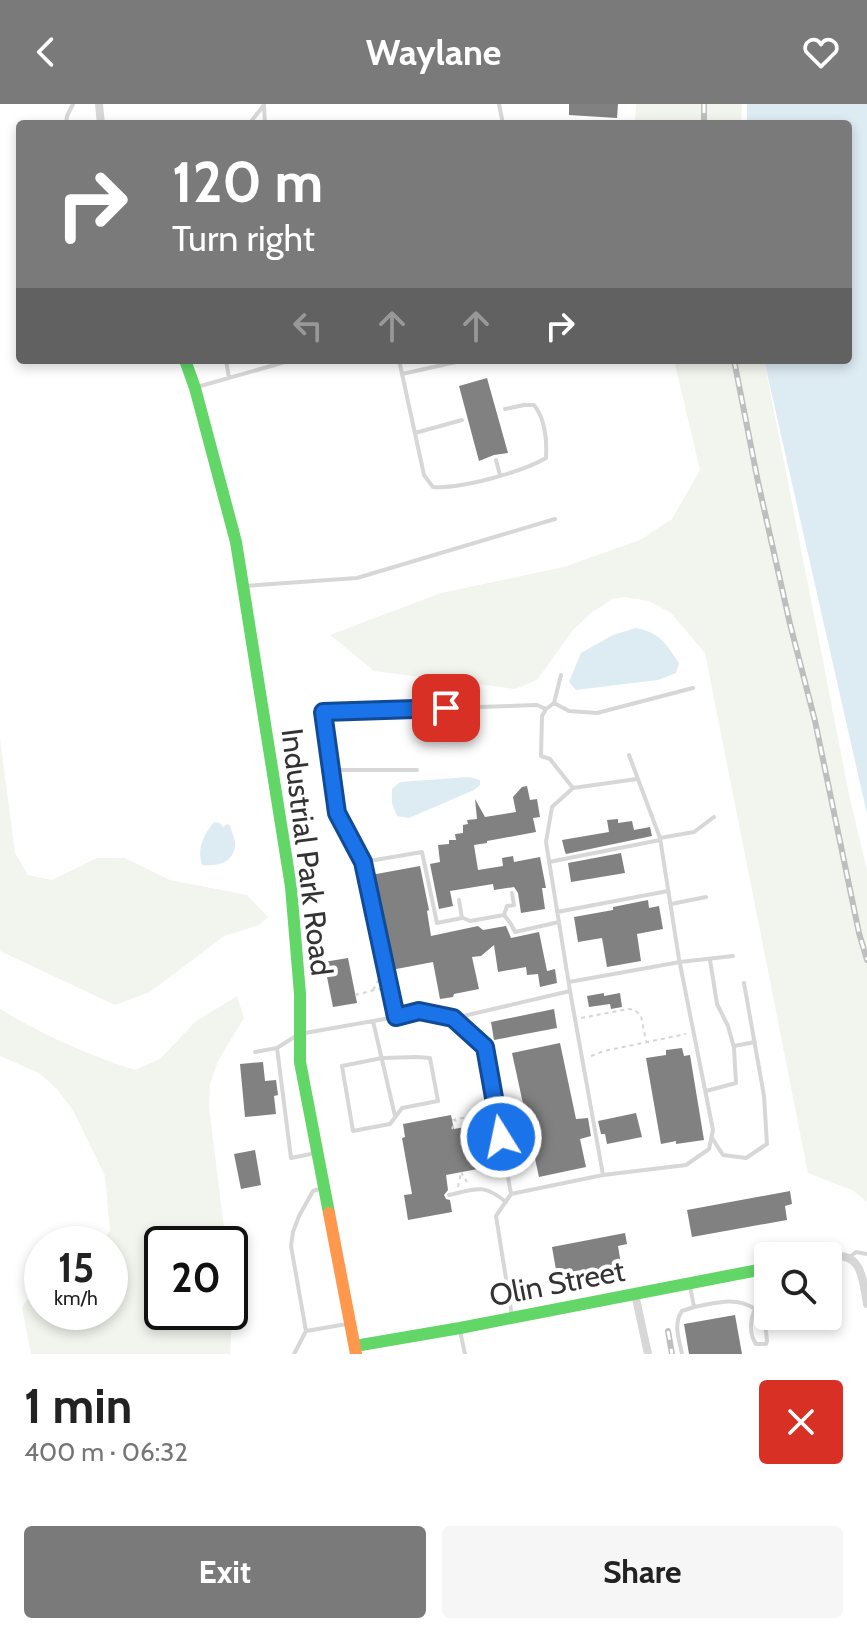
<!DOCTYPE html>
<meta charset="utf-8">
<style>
:root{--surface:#fff;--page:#f6f6f6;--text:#222;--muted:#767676;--accent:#7a7a7a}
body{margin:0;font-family:Cabin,sans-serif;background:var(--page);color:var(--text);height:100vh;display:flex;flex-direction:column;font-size:30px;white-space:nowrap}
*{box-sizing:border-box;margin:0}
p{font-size:26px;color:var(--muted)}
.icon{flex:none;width:44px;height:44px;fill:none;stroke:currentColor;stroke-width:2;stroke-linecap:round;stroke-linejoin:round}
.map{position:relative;height:1250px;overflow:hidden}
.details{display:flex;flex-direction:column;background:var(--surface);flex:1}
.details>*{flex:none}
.hud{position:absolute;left:16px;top:16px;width:836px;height:244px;border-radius:8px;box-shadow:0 4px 12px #0003;background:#7a7a7a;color:#fff;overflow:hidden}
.fabs{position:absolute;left:754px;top:1138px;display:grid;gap:16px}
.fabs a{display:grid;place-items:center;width:88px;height:88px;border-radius:8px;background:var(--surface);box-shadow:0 4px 12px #0003;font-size:40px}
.speed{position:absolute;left:24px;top:1122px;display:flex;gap:16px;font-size:40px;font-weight:700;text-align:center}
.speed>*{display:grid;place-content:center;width:104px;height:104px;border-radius:50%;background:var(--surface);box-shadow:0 4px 12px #0003;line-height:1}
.speed small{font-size:20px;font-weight:400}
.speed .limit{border:4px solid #111;border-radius:12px;background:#fff;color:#111}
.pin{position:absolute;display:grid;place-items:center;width:68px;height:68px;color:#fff;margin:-34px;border-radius:16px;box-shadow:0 4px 12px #0006}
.me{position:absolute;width:88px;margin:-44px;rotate:350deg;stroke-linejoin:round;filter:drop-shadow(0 0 6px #0008)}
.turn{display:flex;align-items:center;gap:28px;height:168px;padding:0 24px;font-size:36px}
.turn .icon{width:104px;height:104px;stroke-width:2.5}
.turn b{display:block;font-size:56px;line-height:68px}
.lanes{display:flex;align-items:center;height:76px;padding:0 24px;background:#0003;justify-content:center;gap:40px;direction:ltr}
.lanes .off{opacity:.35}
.round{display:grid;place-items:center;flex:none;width:84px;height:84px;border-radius:8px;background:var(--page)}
.overview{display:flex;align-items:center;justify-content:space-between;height:136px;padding:0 24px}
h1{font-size:48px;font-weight:800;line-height:60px}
.cta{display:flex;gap:16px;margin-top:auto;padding:16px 24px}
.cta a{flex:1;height:92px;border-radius:8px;background:var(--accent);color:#fff;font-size:32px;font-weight:800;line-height:92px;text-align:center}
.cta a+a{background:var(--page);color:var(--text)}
header{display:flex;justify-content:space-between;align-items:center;height:104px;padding:0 24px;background:var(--accent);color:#fff;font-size:36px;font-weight:800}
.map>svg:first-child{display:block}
</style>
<header><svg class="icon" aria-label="back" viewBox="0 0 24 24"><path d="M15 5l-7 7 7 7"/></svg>Waylane<svg class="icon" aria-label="heart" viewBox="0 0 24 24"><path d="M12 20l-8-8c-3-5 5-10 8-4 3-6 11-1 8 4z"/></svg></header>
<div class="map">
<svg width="867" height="1250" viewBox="0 0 867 1250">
<rect width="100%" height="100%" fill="#fff"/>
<path fill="#f1f5ed" d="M636 0H742L741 20H635Z
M674 256H764L849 690 867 767V1098L854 1087 808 1069 705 549 671 509 649 497 625 493 612 495 591 509 573 526 537 576 515 585 374 567 330 531 441 489 564 463 640 436 672 415 700 366Z
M0 634 15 749 28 771 52 776 97 754H125L170 776 247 791 268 813 259 821 224 832 150 888 115 901 0 847Z
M237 892 244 914 218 957 210 980 209 1003 226 1140H162V1208H230V1171L233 1198 230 1250H31L22 1203 37 1183 42 1181V1208H110V1140H100L110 1127 105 1072 73 1006 57 985 39 969 0 952V905C43 931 88 951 135 966L160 955 195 918Z"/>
<path fill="#ddebf3" d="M747 0H867V710L764 256H848V20H747Z
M636 524C661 529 665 539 679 559L676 569 658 576 584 585 576 586 569 578 581 549 613 531Z
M469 673 480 676V681L474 686 409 714 397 712 392 699V685L400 678Z
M214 718 220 719 223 723 227 720 230 721C231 727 236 736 235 742 233 760 216 762 202 761 197 744 203 732 214 718Z"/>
<path fill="#818181" d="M569 0H618L617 14 569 11Z
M487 274 508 349 494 351 479 357 459 282Z
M527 682 530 696 537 695 540 713 533 714 536 728 487 737V739L474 741 478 766 503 762 502 754 513 752 514 758 540 753 546 784H542L545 805 521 809 518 789 514 783 494 786 493 780 450 787 453 802 439 805 430 760 440 758 438 741 449 740V736H456L455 730 463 729V721L468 720 467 716 477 715 475 695 485 713 516 708 513 693 522 683Z
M618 715V719L632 717 634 726 650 723 652 732 566 750 565 748 562 736 609 728 607 716Z
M621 749 625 769 571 778 568 759Z
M420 762 429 806 427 807 431 832 478 822 483 826 506 822 511 834 539 828 547 867 555 865 557 879 540 883 538 870 527 871 526 863 498 868 494 841 481 852 472 853 479 885 454 890 453 893 440 895 433 858 391 866 371 771Z
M648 796 649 804 659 802 663 825 637 830 641 857 607 863 602 834 578 838 574 813 613 806V803Z
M348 854 357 899 333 903 324 858Z
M604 889V892L620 889 622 903 611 905 610 900 589 903 587 892Z
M554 905 557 924 494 936 491 918Z
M560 939 576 1015 588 1014 591 1032 580 1035 586 1063 539 1073 512 949Z
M682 944 684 952 690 951 704 1036 676 1040V1037L661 1040 646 954 666 951V946Z
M263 958 265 977 276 976 278 991 274 992 276 1010 245 1013 240 960Z
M636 1009 642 1033 607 1040 605 1030H601L598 1017Z
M451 1011 454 1025 476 1021 472 1027 474 1031 478 1032 483 1064 446 1071 448 1086 444 1091 446 1095 450 1096 452 1108 408 1116 404 1091 412 1090 402 1034 405 1033 403 1020Z
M255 1046 261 1081 241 1085 234 1050Z
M790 1087 792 1100 785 1102 787 1116 692 1133 687 1106Z
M625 1129 627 1140 618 1142 621 1160 613 1161 615 1172 559 1183 552 1143Z
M735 1211 742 1250H689L684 1220Z"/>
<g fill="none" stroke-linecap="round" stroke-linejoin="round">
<path stroke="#d6d6d6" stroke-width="2" stroke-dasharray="4 4" stroke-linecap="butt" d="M373 886 379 875
M355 891 379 885 381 886
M581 914 628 905 635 906 641 912 646 937
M591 952 604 947 686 930
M452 1016 489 1009
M452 1025 456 1016
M481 1050 496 1047
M461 1068 467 1078
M458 1083 461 1069"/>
<path stroke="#d7d7d7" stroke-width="4" d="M499 0 503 20
M264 2 265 20
M66 20 67 12 73 0
M249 20 264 1
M226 256 229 274
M399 256 424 371 433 383C461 385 522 368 546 354 547 336 545 315 534 301H524L505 305
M402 270 465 256
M197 283 292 256
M415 329 462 316
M496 356 500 371
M245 482 357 474 555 415
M554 599 561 571
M546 605 554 599 569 607 597 609 693 584
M331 666H417
M660 734 694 728 714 713
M363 758 422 748 437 819 462 814 459 796
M549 758 660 736
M512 789 514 801 507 802 504 811 511 820 515 828 559 818
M671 800 706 793
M557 808 668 787
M463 814 470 817 504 811
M569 878 680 858 733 852
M570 887 546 738 552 703 573 684 637 675
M396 913 363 758 337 709 323 608 537 601 546 605 542 612 541 652 550 655 573 684
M455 914 570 887 603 1071
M373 917 395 1012
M734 942 755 938
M255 948 277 944
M417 953 430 954 438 997 402 1004 390 1020 353 1027 342 962 382 954Z
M706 987 736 979 734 944 728 922 717 900 710 856
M477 1027 499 1023
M712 1034 723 1051 746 1054 767 1040 764 992 744 879
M316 1049 291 1054 277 944 299 930 396 913 419 907 453 914 485 943 511 1090 496 1112 512 1212
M511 1090 603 1071 686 1061 709 1045 713 1026 679 855 660 734 629 651
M449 1091C476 1085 483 1079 506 1098
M850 1153 856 1148 867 1150
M690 1182 694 1203C716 1199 735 1192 755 1205 750 1216 749 1230 756 1240H766L767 1237C766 1224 765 1214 755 1205
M306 1227 347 1220
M460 1227 465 1250
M294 1250 306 1227 291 1142 293 1128 299 1112 313 1087 322 1084
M682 1250C679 1235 673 1220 682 1207L694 1203"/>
<path stroke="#d7d7d7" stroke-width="8" d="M99 0 101 20
M828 1152C863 1148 862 1173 867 1200
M635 1190 648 1250"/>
<path stroke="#63d668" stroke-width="12" d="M185 256 195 284 236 438 291 783 300 890V958L329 1109
M355 1242 460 1224 768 1164"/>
<path stroke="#ff974d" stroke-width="12" d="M329 1109 356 1250"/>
<defs>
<path id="rail" d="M704 0V20
M734 256 758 378 790 520 815 617 859 829 867 856
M668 1227 672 1250"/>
</defs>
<use href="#rail" stroke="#bebebe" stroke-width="6"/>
<use href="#rail" stroke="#fff" stroke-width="3" stroke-dasharray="9" stroke-linecap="butt"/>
</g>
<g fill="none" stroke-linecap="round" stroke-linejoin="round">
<defs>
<path id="route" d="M446 604 323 608 337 709 363 758 396 913 419 907 453 914 485 943 501 1033"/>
</defs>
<use href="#route" stroke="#114b97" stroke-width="20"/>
<use href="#route" stroke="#1a73e8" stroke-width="14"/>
</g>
<g text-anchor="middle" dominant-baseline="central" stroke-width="8" stroke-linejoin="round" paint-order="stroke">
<g font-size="30" fill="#333" stroke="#fff">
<text transform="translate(307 748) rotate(83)">Industrial Park Road</text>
<text transform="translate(557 1179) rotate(-11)">Olin Street</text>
</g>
</g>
</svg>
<div class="fabs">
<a><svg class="icon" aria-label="search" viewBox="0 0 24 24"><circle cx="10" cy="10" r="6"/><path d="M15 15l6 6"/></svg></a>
</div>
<div class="speed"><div>15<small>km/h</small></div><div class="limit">20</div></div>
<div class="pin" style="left:446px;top:604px;background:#d93025"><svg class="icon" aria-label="arrive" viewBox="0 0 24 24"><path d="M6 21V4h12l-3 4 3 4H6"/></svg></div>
<svg class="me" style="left:501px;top:1033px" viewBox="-20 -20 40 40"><circle r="17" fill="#1a73e8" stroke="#fff" stroke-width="3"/><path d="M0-11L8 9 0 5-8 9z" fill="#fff"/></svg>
<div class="hud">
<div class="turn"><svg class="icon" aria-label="right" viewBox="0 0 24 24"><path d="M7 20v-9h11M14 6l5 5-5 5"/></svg><div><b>120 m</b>Turn right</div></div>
<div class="lanes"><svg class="icon off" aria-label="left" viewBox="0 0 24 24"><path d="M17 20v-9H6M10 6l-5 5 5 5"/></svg><svg class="icon off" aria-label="ahead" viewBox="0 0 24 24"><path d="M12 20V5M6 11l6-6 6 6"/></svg><svg class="icon off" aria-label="ahead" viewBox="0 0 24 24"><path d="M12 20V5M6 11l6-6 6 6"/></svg><svg class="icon" aria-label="right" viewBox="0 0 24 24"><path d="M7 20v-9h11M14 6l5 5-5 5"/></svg></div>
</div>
</div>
<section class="details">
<div class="overview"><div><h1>1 min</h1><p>400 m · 06:32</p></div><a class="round" style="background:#d93025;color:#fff"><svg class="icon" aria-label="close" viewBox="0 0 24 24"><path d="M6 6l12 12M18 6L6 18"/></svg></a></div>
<div class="cta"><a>Exit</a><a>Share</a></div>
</section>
